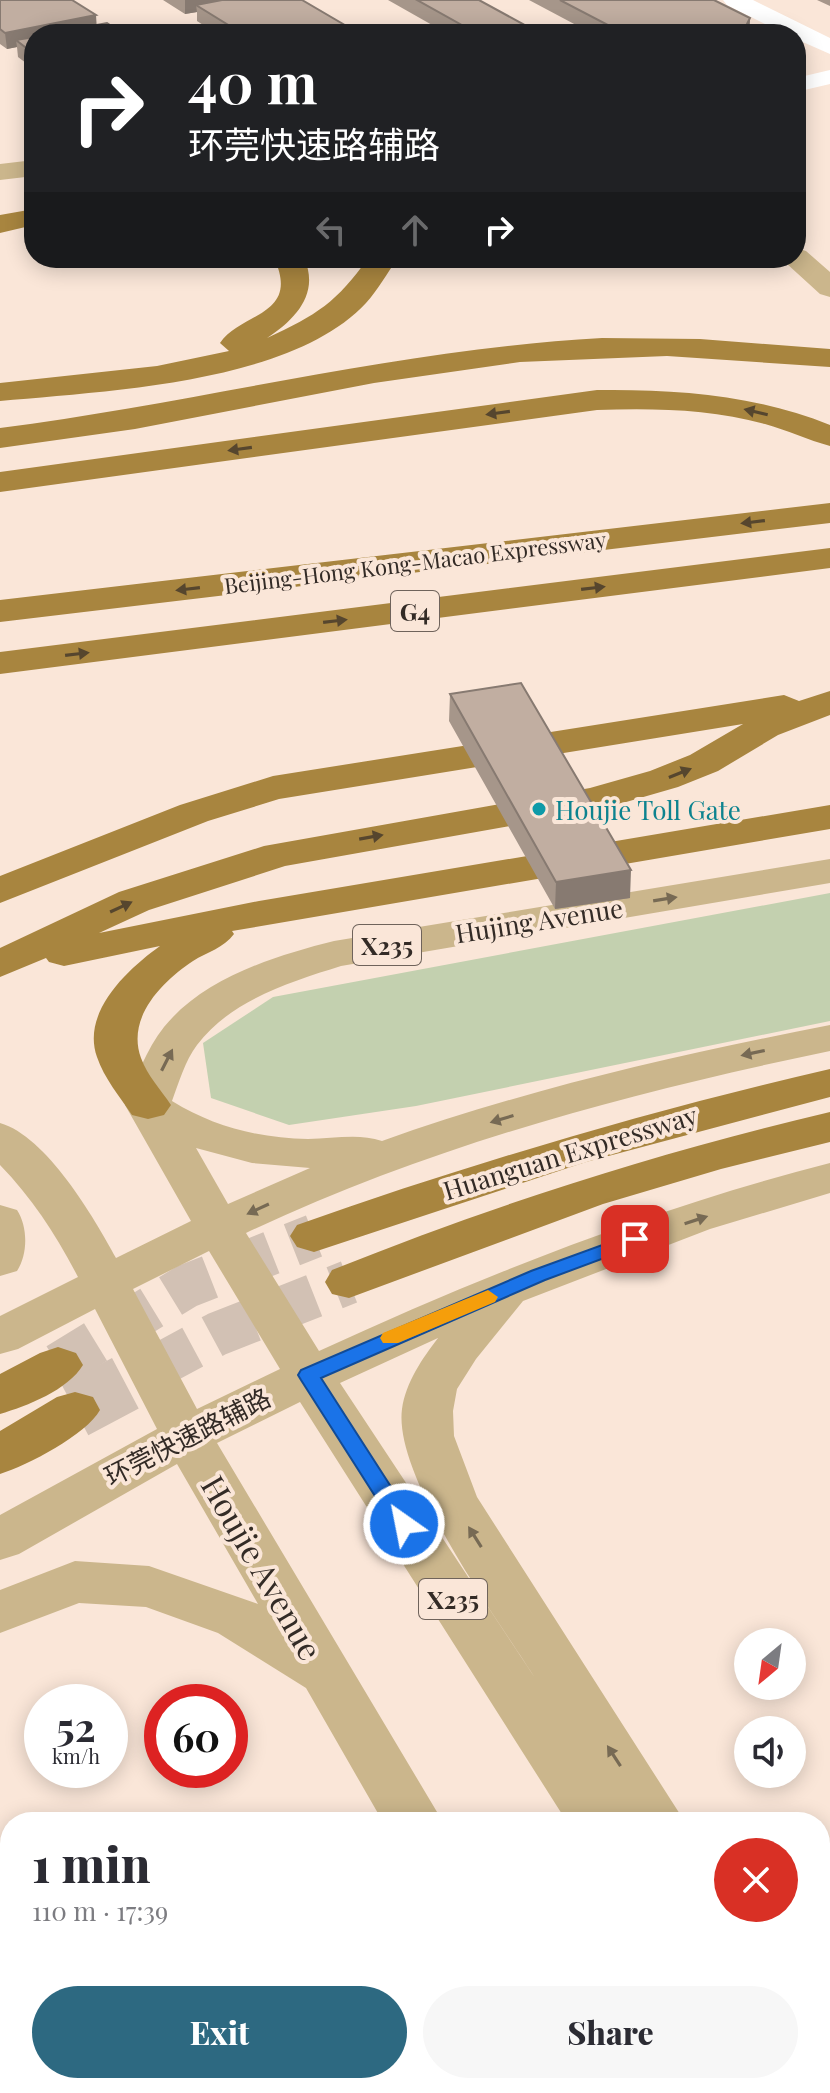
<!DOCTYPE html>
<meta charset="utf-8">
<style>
:root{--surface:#fff;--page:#f7f7f7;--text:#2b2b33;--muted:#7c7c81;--accent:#2d6981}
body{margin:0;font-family:"Playfair Display","Noto Sans SC",serif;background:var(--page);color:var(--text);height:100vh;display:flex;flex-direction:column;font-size:30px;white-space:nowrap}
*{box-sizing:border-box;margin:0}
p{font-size:26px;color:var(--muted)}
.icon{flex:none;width:44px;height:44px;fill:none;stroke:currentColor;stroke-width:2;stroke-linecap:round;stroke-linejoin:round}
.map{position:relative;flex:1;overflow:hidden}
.sheet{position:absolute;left:0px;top:1812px;width:830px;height:282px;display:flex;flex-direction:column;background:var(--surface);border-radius:32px 32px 0 0;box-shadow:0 4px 20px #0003}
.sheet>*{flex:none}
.top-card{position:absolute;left:24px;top:24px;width:782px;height:244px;border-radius:32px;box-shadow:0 4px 20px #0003;background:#202124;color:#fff;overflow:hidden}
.needle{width:52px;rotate:209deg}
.controls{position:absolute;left:734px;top:1628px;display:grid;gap:16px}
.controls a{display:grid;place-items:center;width:72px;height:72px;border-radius:50%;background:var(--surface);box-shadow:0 4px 20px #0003;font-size:40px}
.speed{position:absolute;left:24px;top:1684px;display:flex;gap:16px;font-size:40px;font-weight:700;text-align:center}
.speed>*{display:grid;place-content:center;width:104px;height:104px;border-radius:50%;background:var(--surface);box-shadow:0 4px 20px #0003;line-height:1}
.speed small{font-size:20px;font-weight:400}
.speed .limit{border:12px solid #d22;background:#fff;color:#111}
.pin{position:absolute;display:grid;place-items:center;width:68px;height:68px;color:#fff;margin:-34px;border-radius:16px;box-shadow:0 4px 12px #0006}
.me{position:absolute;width:88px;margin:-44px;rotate:327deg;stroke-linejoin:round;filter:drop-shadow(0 0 6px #0008)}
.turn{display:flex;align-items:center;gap:28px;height:168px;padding:0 32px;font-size:36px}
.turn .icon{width:104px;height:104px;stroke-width:2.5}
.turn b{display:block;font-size:56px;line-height:68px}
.lanes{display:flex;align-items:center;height:76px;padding:0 32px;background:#0003;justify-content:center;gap:40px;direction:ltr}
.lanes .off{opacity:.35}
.round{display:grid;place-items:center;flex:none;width:84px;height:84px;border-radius:42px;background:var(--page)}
.head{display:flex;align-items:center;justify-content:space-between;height:136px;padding:0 32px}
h1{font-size:48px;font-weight:800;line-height:60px}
.button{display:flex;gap:16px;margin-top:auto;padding:16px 32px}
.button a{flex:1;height:92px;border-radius:48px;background:var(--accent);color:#fff;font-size:32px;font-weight:800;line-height:92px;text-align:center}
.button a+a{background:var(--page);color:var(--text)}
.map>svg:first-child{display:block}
</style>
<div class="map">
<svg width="830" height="2093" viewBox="0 0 830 2093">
<rect width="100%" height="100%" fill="#fae6d8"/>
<path fill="#c3d0af" d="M830 893V1021L416 1106 289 1125 211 1098 203 1043 273 997Z"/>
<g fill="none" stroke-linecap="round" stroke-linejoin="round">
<path stroke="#d2c1b4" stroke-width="44" stroke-dasharray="44 22" stroke-linecap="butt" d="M58 1365 187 1286 314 1236
M154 1368 217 1334 349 1282"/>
<path stroke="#d2c1b4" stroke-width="57" stroke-dasharray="57 28" stroke-linecap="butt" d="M75 1410 158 1366"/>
<path fill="#fff" fill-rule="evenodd" d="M723 0H753L830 38V54L796 39V34H785L727 5Z
M830 70V84L796 92V78Z"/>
<path fill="#cbb68c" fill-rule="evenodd" d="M34 160V176L0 180V164Z
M796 248 806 251 830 272V297L820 294 786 263 782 258H796Z
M830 859V883L341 966C290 982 231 1000 197 1045 185 1061 179 1082 172 1101 214 1127 259 1138 308 1139 333 1139 358 1133 382 1141 527 1089 678 1055 830 1025V1051C628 1093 433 1145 246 1233L319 1351C484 1275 654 1208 830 1163V1193L710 1229 523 1301 476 1359 457 1389 453 1411 454 1436 477 1497 685 1822H567L300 1402 217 1443 443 1822H383L306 1688 218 1633 146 1607 79 1603 0 1633V1590L75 1561 149 1566 258 1604 177 1464 19 1554 0 1560V1515L157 1429 95 1309 18 1349 0 1354V1316L78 1277C56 1235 33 1199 0 1165V1123C46 1136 94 1217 116 1258L191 1221 125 1105C136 1078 146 1050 164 1027 204 978 274 956 334 941ZM196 1148 252 1163 310 1168 228 1204ZM209 1251 280 1369 197 1409 133 1289ZM438 1338C422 1359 406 1382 402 1409 393 1477 499 1621 537 1681L340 1383Z
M0 1205 17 1210C28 1227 28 1254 17 1271L0 1276Z
M537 2084H602L606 2093H541Z
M739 2084H804L808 2093H743Z"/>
<path fill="#a8853f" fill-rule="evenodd" d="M34 209V225L0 233V215Z
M274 258H304C320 293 296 319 267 338 317 315 337 302 368 258H398C387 273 378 290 366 303 291 384 104 391 0 401V383L157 366 229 351 220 343C241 312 301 316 274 258Z
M602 338 700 339 830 349V367L667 356 520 362 374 383 135 429 0 448V428C201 402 399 349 602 338Z
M597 390C677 389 755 395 830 425V446C808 440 787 430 765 424 711 409 653 408 597 410L0 492V472Z
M830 503V523L0 622V600Z
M830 548V568L0 674V652Z
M830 691V715L778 735 718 771 678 787 595 811 285 866 149 910 99 933 259 901 830 805V829L232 931 234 934C224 948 207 952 193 961 163 981 126 1017 141 1058 147 1075 161 1090 171 1105L164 1115 148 1119 132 1115C120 1097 104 1078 97 1057 81 1012 128 969 160 946L64 966 49 962 46 958 0 977V948L119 892 264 846 590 788 650 771 690 755 743 724 279 799 208 821 0 903V876L180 805 273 776 784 695 799 701Z
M830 1069V1097L586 1162 314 1252 297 1247 290 1236 297 1225C472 1163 649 1111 830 1069Z
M830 1112V1142L721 1169 603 1204 349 1298 332 1294 325 1282 332 1270C494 1205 659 1152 830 1112Z
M58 1347 76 1353 83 1365C68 1390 27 1406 0 1414V1374L40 1353Z
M75 1392 93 1397 100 1410C86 1435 28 1465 0 1474V1431L57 1397Z"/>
</g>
<path fill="#a6968a" d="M0 0 34 34V69L18 57 17 47 7 49 0 44Z
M163 0H302L360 34H217L197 21V12L185 14Z
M388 0H479L541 34H448Z
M529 0H714L750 18 749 34H593Z
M817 0H830V6Z
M450 694 630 898 555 909 449 721Z"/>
<path fill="#877a71" d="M185 0H256L196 5 197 12 185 14Z
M96 15 97 31 83 34H34V44L16 40 17 47 7 49 5 33Z
M750 18 749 34H742Z
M631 870 630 898 555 909 556 882Z"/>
<path fill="#c1aea1" stroke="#877a71" stroke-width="2" d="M0 0H72L96 15 5 33 0 29Z
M222 0H302L360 34H243L196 5Z
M417 0H479L541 34H478Z
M560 0H714L750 18 742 34H625Z
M107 23 123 34H49Z
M34 37V54L16 40Z
M521 683 631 870 556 882 450 694Z"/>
<defs><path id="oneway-solid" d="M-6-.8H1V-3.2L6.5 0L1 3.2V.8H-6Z" transform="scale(2)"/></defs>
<g fill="#56462e">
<use href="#oneway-solid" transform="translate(756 412) rotate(-167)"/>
<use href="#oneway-solid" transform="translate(498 413) rotate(172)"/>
<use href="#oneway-solid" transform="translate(240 449) rotate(172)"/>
<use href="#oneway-solid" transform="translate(753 522) rotate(173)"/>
<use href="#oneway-solid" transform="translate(593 588) rotate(-7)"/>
<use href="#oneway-solid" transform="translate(188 589) rotate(173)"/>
<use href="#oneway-solid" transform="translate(335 621) rotate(-7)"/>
<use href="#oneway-solid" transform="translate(77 654) rotate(-7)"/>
<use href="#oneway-solid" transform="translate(680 773) rotate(-22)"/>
<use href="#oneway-solid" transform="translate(371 837) rotate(-10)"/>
<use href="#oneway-solid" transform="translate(121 907) rotate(-25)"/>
</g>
<g fill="#776a54">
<use href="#oneway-solid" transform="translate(665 899) rotate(-9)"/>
<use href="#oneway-solid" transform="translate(753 1053) rotate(168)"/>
<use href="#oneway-solid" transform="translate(167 1060) rotate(-63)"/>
<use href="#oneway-solid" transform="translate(502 1119) rotate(163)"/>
<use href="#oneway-solid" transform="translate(258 1209) rotate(155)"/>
<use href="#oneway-solid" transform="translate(696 1220) rotate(-18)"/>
<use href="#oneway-solid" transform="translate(475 1537) rotate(-122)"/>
<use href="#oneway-solid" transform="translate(614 1756) rotate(-123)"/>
</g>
<path fill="#1a73e8" stroke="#114b97" stroke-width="2" d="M635 1233 644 1239 642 1244 545 1280 321 1378 415 1524 412 1529H396L301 1380 298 1375 301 1370 531 1271Z"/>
<path fill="#f59e0b" d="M488 1290 498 1297 495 1302 398 1343H383L380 1338 383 1333Z"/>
<circle fill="#0f9aa8" stroke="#fae6d8" stroke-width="3" cx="539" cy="809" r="8"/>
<g text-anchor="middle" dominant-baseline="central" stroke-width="8" stroke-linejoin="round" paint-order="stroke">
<g font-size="22" fill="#332b26" stroke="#fae6d8">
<text transform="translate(415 562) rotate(-7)">Beijing-Hong Kong-Macao Expressway</text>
</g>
<g fill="#fae6d8" stroke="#6f635b" stroke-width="2">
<rect x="391" y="591" width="48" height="40" rx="6"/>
<rect x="353" y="925" width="68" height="40" rx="6"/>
<rect x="419" y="1579" width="68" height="40" rx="6"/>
</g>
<g font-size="24" font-weight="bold" fill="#332b26">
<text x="415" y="611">G4</text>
<text x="387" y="945">X235</text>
<text x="453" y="1599">X235</text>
</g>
<g font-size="26" fill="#0d838f" stroke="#fae6d8" text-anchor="start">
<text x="555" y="809">Houjie Toll Gate</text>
</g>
<g font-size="26" fill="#332b26" stroke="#fae6d8">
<text transform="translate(539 920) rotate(-9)">Hujing Avenue</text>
<text transform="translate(570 1152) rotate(-17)">Huanguan Expressway</text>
<text transform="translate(187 1436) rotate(-27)">环莞快速路辅路</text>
</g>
<g font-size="32" fill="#332b26" stroke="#fae6d8">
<text transform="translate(263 1567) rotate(60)">Houjie Avenue</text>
</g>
</g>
</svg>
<div class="controls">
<a><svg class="needle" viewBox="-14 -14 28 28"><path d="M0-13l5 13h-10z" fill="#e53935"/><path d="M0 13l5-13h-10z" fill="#7c7c81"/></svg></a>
<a><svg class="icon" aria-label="sound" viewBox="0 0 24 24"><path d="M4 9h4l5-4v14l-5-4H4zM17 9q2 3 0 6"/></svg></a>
</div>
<div class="speed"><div>52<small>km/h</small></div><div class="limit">60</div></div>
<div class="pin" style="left:635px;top:1239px;background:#d93025"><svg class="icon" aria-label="arrive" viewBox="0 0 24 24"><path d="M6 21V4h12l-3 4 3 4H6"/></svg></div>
<svg class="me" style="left:404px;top:1524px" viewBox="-20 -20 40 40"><circle r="17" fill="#1a73e8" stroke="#fff" stroke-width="3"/><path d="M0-11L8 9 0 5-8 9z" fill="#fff"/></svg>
<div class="top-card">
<div class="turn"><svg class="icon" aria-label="right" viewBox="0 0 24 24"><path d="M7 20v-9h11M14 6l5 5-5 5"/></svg><div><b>40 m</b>环莞快速路辅路</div></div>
<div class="lanes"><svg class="icon off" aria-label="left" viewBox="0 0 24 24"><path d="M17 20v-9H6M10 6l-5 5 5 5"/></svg><svg class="icon off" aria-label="ahead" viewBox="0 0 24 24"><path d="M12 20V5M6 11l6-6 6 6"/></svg><svg class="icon" aria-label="right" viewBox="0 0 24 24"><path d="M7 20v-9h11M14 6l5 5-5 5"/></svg></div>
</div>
<section class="sheet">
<div class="head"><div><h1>1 min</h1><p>110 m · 17:39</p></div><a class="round" style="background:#d93025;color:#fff"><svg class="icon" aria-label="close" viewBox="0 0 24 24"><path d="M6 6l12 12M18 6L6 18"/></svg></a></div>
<div class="button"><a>Exit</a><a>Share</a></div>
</section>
</div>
